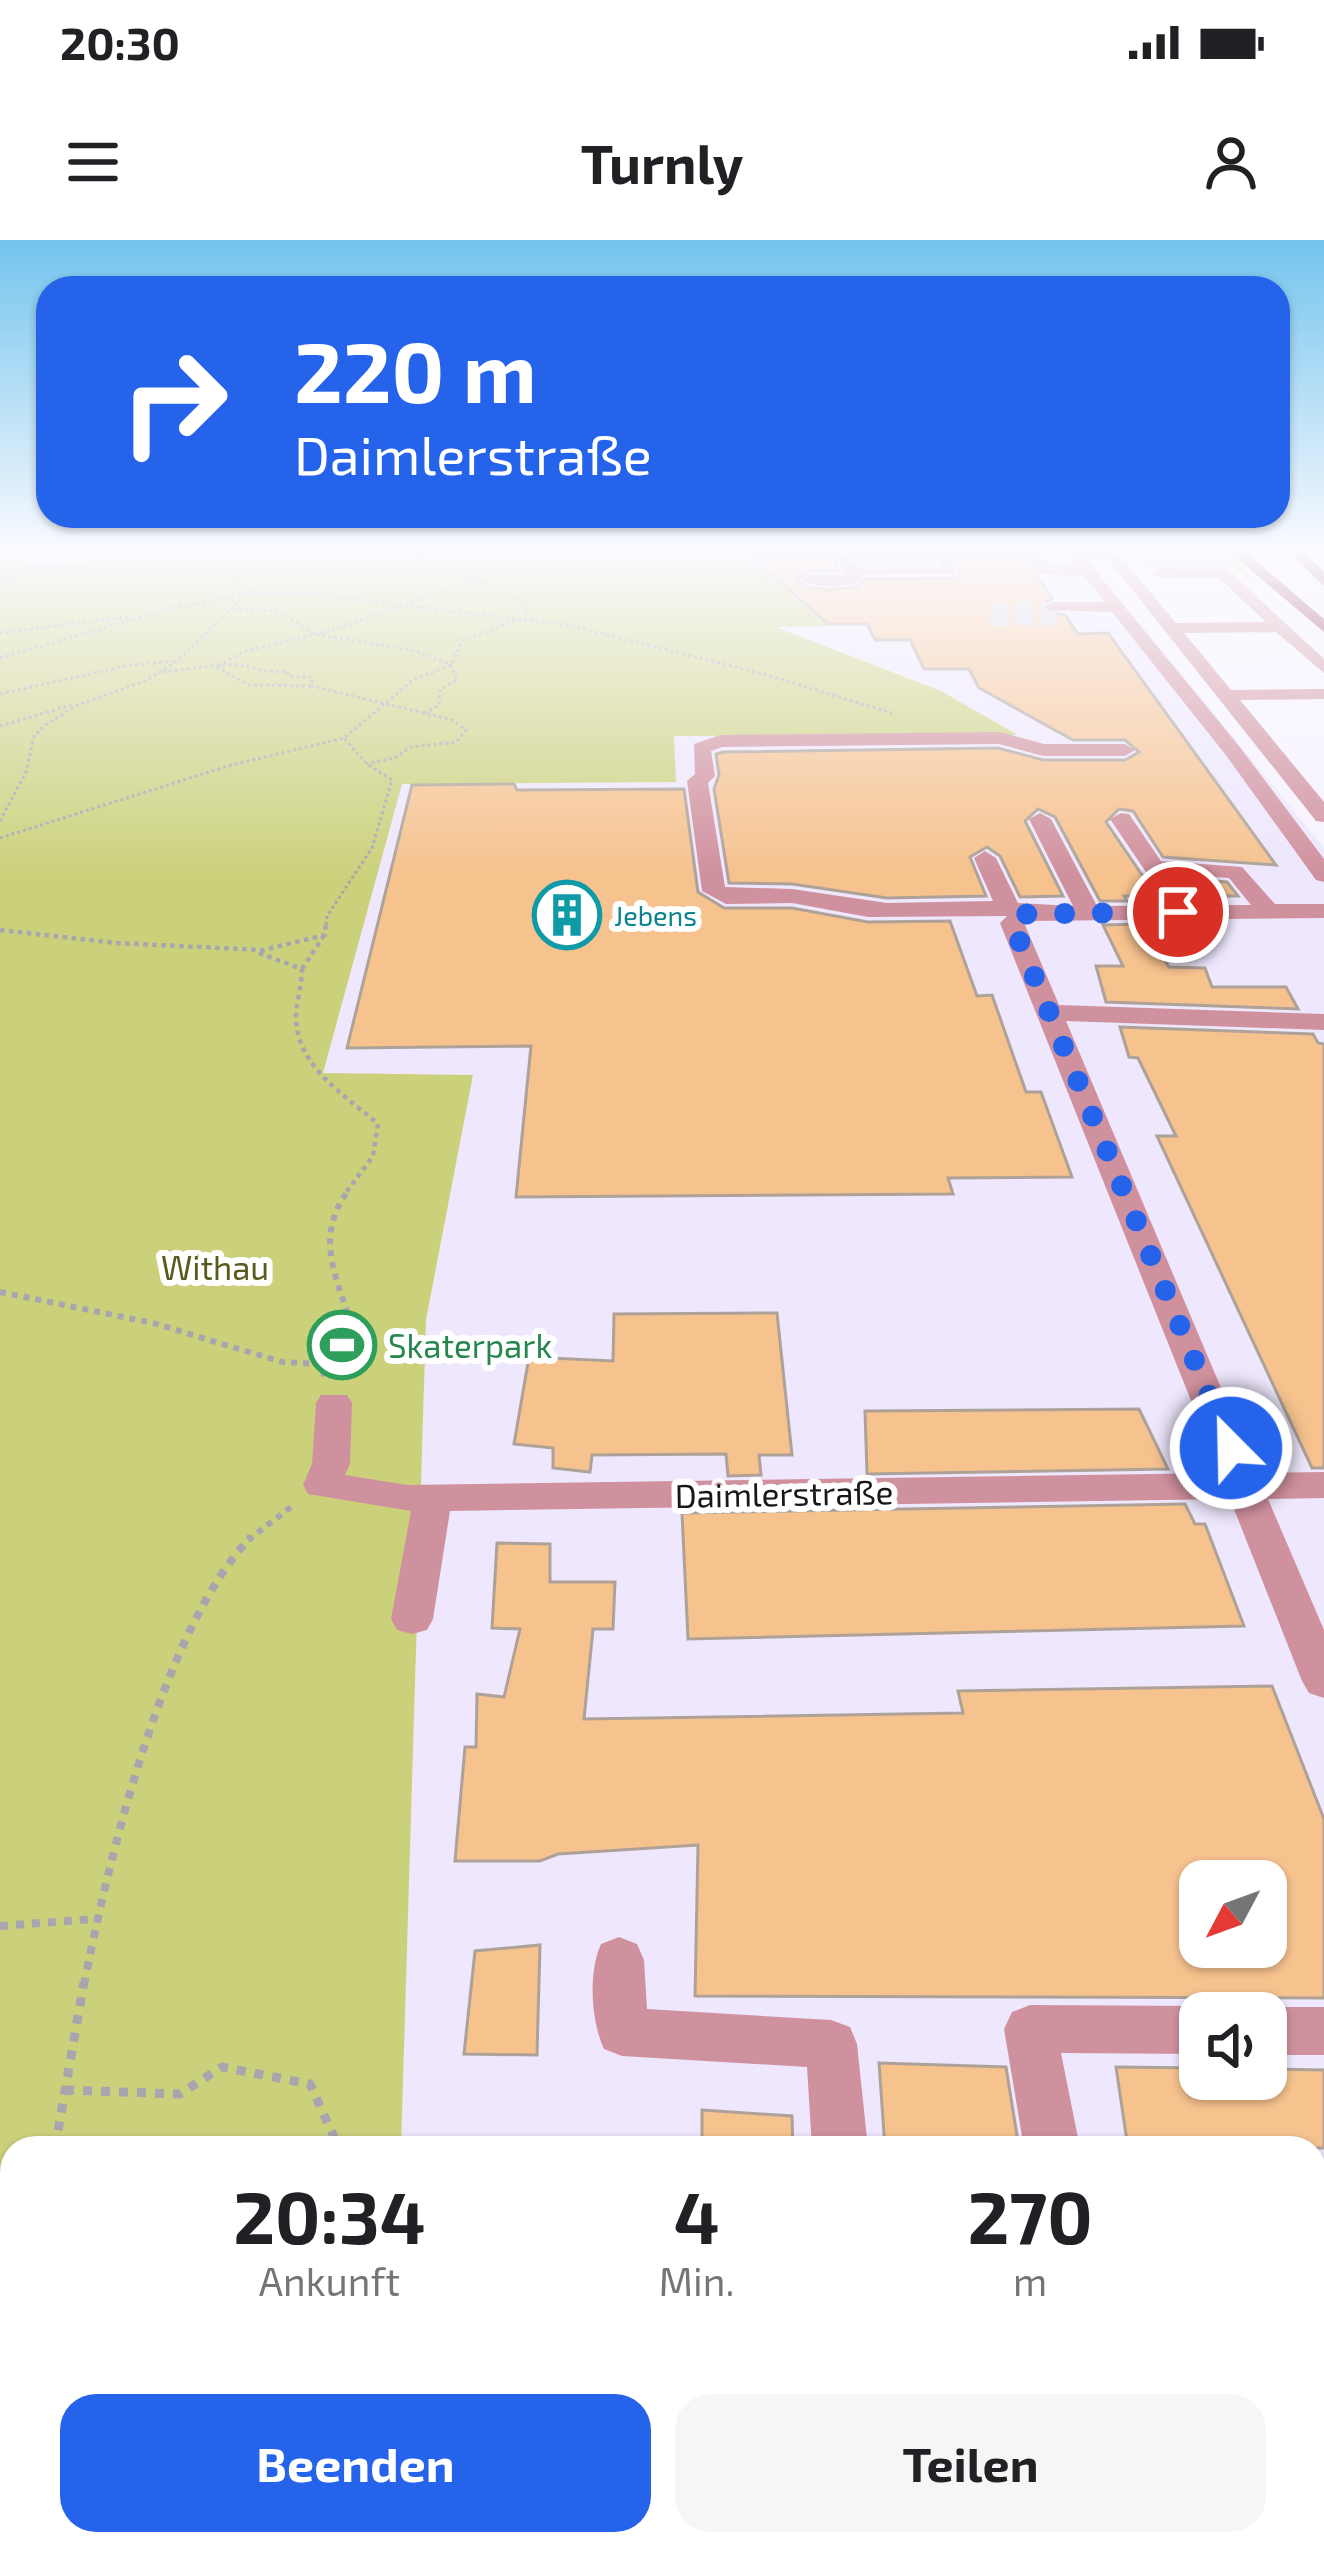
<!DOCTYPE html>
<html lang="de">
<meta charset="utf-8">
<style>
:root{--surface:#fff;--page:#f6f6f6;--text:#202124;--muted:#757577;--accent:#2563eb}
body{margin:0;font-family:"Exo 2",sans-serif;background:var(--page);color:var(--text);height:100vh;display:flex;flex-direction:column;font-size:45px;white-space:nowrap}
*{box-sizing:border-box;margin:0}
p{font-size:39px;color:var(--muted)}
.icon{flex:none;width:66px;height:66px;fill:none;stroke:currentColor;stroke-width:2;stroke-linecap:round;stroke-linejoin:round}
.map{position:relative;flex:1;overflow:hidden}
.sheet{position:absolute;left:0px;top:1896px;width:1326px;height:420px;display:flex;flex-direction:column;background:var(--surface);border-radius:36px 36px 0 0;box-shadow:0 3px 9px #0004}
.sheet>*{flex:none}
.guide{position:absolute;left:36px;top:36px;width:1254px;height:252px;border-radius:36px;box-shadow:0 3px 9px #0004;background:#2563eb;color:#fff;overflow:hidden}
.needle{width:78px;rotate:229deg}
.tools{position:absolute;left:1179px;top:1620px;display:grid;gap:24px}
.tools a{display:grid;place-items:center;width:108px;height:108px;border-radius:24px;background:var(--surface);box-shadow:0 3px 9px #0004;font-size:60px}
.pin{position:absolute;display:grid;place-items:center;width:102px;height:102px;color:#fff;margin:-51px;border:6px solid #fff;border-radius:50%;box-shadow:0 3px 12px #0007}
.me{position:absolute;width:132px;margin:-66px;rotate:337deg;stroke-linejoin:round;filter:drop-shadow(0 0 9px #0008)}
.turn{display:flex;align-items:center;gap:42px;height:252px;padding:0 60px;font-size:54px}
.turn .icon{width:156px;height:156px;stroke-width:2.5}
.turn b{display:block;font-size:84px;line-height:102px}
.eta{display:flex;justify-content:space-evenly;align-items:center;height:204px;text-align:center}
.eta b{font-size:72px;font-weight:700;line-height:84px}
.action{display:flex;gap:24px;margin-top:auto;padding:24px 60px}
.action a{flex:1;height:138px;border-radius:36px;background:var(--accent);color:#fff;font-size:48px;font-weight:700;line-height:138px;text-align:center}
.action a+a{background:var(--page);color:var(--text)}
.status{display:flex;justify-content:space-between;align-items:center;height:84px;padding:0 60px;background:var(--surface);direction:ltr}
.status svg{height:33px;fill:currentColor}
header{display:flex;justify-content:space-between;align-items:center;height:156px;padding:0 60px;background:var(--surface);font-size:54px;font-weight:700}
.map>svg:first-child{display:block}
</style>
<div class="status"><b>20:30</b><svg viewBox="0 0 49 12"><path d="M0 12V9h3v3zM5 12V6h3v6zM10 12V3h3v9zM15 12V0h3v12zM26 1h20v11H26zM47 4h2v5h-2z"/></svg></div>
<header><svg class="icon" aria-label="menu" viewBox="0 0 24 24"><path d="M4 6h16M4 12h16M4 18h16"/></svg>Turnly<svg class="icon" aria-label="person" viewBox="0 0 24 24"><circle cx="12" cy="8" r="4"/><path d="M4 21q1-7 8-7t8 7"/></svg></header>
<div class="map">
<svg width="1324" height="2316" viewBox="0 0 1324 2316">
<rect width="100%" height="100%" fill="#f7f3ff"/>
<path fill="#eee7fd" fill-rule="evenodd" d="M740 310H1081L1324 608V2261L1314 2260V1908H401L426 1080 473 835 323 834 402 543 675 542 673 496 1015 493 941 451 774 386 827 385ZM1200 1641H1266V1707H1200ZM1200 1773H1266V1839H1200Z
M385 2304H866L865 2316H385Z"/>
<path fill="#cbd17b" d="M0 310H76L66 316H33L27 323 48 325 180 310H739L828 386 776 387 941 451 1018 495 674 496 676 542 402 544 323 833 473 835 426 1080 401 1908H12V2304H275L273 2316H0Z
M1130 310C1169 310 1233 296 1252 339L1224 324H1142Z"/>
<path fill="#f6c28e" stroke="#aea298" stroke-width="3" fill-rule="evenodd" d="M743 310H927L933 322H858L847 311 835 317 838 331H810L798 339 807 347 831 350 856 347 865 339 956 338 960 331 950 310H1018L1052 358 1041 366 1043 373 1065 375 1078 394 1108 393 1276 625 1163 617 1133 571 1119 569 1106 582 1142 635 1227 642 1238 656H1124L1127 661H1100L1055 577 1038 569 1025 581 1063 656 1020 657 1000 616 987 607 970 617 986 656 887 658 792 644 729 643 714 549 719 535 716 514 723 512 998 508 1043 520H1125L1139 512 1125 500H1073L979 448 969 429H924L910 400H875L867 384H828Z
M514 544 517 550 684 549 698 652 724 668H792L868 682 950 681 977 756 992 755 1026 852H1041L1072 937 948 938 953 954 516 957 531 806 347 808 412 545Z
M1142 684 1169 727 1205 728 1212 747H1286L1298 769 1106 762 1096 726H1123L1103 685Z
M1120 787 1313 794 1318 803 1324 804V1228H1312L1157 896H1176L1138 818 1129 817Z
M777 1073 792 1215H759L761 1235 728 1236 726 1214 592 1215 590 1232 553 1228V1208L514 1204 529 1117 613 1121 614 1074Z
M1139 1169 1168 1229 867 1234 865 1171Z
M1185 1264 1195 1284H1205L1244 1386 688 1399 682 1273Z
M497 1303 550 1304V1342H615L613 1389H593L584 1479 963 1473 958 1451 1272 1446 1324 1579V1758L695 1756 698 1605 558 1614 540 1621H455L465 1507H476L477 1454 504 1457 520 1389 492 1388ZM1200 1641H1266V1707H1200Z
M540 1705 537 1815 464 1814 475 1711Z
M879 1823 1006 1827 1019 1908H885Z
M1116 1827 1200 1828V1839H1266V1829L1324 1830V1908H1128Z
M702 1870 792 1876 793 1908H702Z"/>
<g fill="none" stroke-linecap="round" stroke-linejoin="round">
<path stroke="#d5d2dd" stroke-width="16" stroke-dasharray="16 8" stroke-linecap="butt" d="M1055 370 990 371 995 378 1066 377"/>
<path stroke="#a8a5af" stroke-width="3" stroke-dasharray="3 3" stroke-linecap="butt" d="M201 310 246 353
M400 310 499 348 524 364 526 376
M720 310 753 330 773 351
M0 314 9 310
M0 341 171 310
M233 369 278 371 315 394 416 411 451 425 457 440 440 450 439 465 424 473 452 480 466 490 456 502 411 507 394 518 367 524
M0 393 132 376
M0 418 173 368 247 354 302 353 567 385 760 433 892 473
M163 432C189 430 224 421 250 427 265 431 270 433 287 431L289 436 312 437 311 446 424 473
M311 446 249 445 216 427 243 412 333 390 478 339
M0 454 126 426 173 421
M0 486 75 464
M0 581 26 532 34 496 45 485 76 466 147 440 177 421 247 354 261 347 270 330 305 310
M0 598 228 526 344 498 413 440 451 425 462 401 522 378
M326 685 327 676 372 608 392 540 367 524 344 498"/>
<path stroke="#a8a5af" stroke-width="4.5" stroke-dasharray="4.5 4.5" stroke-linecap="butt" d="M0 690 116 703 263 710 325 695 326 682
M259 713 302 729C302 746 296 762 296 778 297 827 345 855 378 884L373 916 345 954
M302 729 323 697"/>
<path stroke="#a8a5af" stroke-width="6" stroke-dasharray="6 6" stroke-linecap="butt" d="M0 1052 153 1083 282 1122 320 1124 325 1138
M320 1124 350 1081C335 1034 315 996 348 951
M248 1300 295 1264"/>
<path stroke="#a8a5af" stroke-width="8" stroke-dasharray="8 8" stroke-linecap="butt" d="M0 1686 95 1679
M84 1745C108 1622 163 1388 251 1297"/>
<path stroke="#a8a5af" stroke-width="9" stroke-dasharray="9 9" stroke-linecap="butt" d="M65 1850 180 1854 222 1827 310 1844 339 1908
M55 1908 84 1742
M0 2144 12 2107"/>
<path fill="#d0919e" fill-rule="evenodd" d="M931 310H945L956 333 859 335 861 340C848 348 815 348 802 340L810 335H844L839 319 846 315 856 326H941Z
M1023 310H1037L1048 326H1076L1064 310 1116 311 1176 383 1266 382 1218 337 1161 338 1153 333 1161 328 1227 329 1324 419V433L1276 392 1184 393 1231 450 1324 449V459L1240 460 1324 562V582L1316 581 1107 318 1084 317 1239 506 1324 619V642L1316 640 1225 514 1112 372 1047 370 1045 367 1053 362H1105L1084 336 1039 334Z
M1000 492 1044 504H1125L1135 510 1125 516H1043L999 504 722 507 711 511 715 536 708 543 725 647 792 649 887 663 993 661 974 618 985 611 996 618 1018 663 1073 666 1029 579 1040 573 1051 579 1097 666 1251 665 1229 638 1146 632 1110 579 1121 573 1129 574 1161 621 1242 627 1275 664H1324V678L1030 681 1025 685 1059 765 1324 774V790L1066 781 1257 1233 1324 1232V1258L1268 1259 1324 1390V1458L1309 1453 1302 1441 1230 1259 450 1271 433 1379 427 1390 412 1394 397 1390 391 1379 411 1271 308 1254 303 1245 312 1224 316 1163 321 1155H347L352 1163 350 1224 345 1235 407 1245 1220 1233 1000 683 1007 676 868 677 792 663 726 664 702 651 687 541 695 534 694 504 720 495Z
M619 1697 637 1704 644 1720 647 1769 831 1780 850 1787 857 1804 868 1908H812L807 1827 622 1816 604 1809C591 1781 588 1733 601 1704Z
M1030 1765 1200 1766 1218 1773H1200V1814L1061 1813 1080 1908H1024L1004 1789 1012 1772Z
M1266 1767H1324V1815H1266V1773H1250Z
M1314 2216 1324 2217V2281L1314 2280Z
M312 2304H378L377 2316H311Z
M829 2304H895V2316H829Z"/>
<path fill="#852042" fill-rule="evenodd" d="M1227 310H1243L1324 379V392Z
M1287 310H1302L1324 332V346Z"/>
</g>
<linearGradient id="sky" x2="0" y2="1"><stop stop-color="#73c4ed"/><stop offset="0.49" stop-color="#fbfaff"/><stop offset="1" stop-color="#fbfaff" stop-opacity="0"/></linearGradient>
<rect width="1324" height="635" fill="url(#sky)"/>
<g fill="none" stroke-linecap="round" stroke-linejoin="round">
<path stroke="#2563eb" stroke-width="21" stroke-dasharray="0 37.8" d="M1178 672 1025 674 1012 683 1231 1208"/>
</g>
<defs>
<symbol id="building-ring" viewBox="-11 -11 22 22"><circle r="9.5" fill="#fff" stroke="#0f9aa8" stroke-width="1.5"/><path d="M-4-6H4V6H1V3H-1V6H-4ZM-2.5-4.3h1.7v1.8h-1.7ZM.8-4.3h1.7v1.8H.8ZM-2.5-1h1.7V.8h-1.7ZM.8-1h1.7V.8H.8Z" fill="#0f9aa8"/></symbol>
<symbol id="stadium-ring" viewBox="-11 -11 22 22"><circle r="9.5" fill="#fff" stroke="#2e9e5b" stroke-width="1.5"/><path d="M0-5a6.5 5 0 1 0 0 10a6.5 5 0 1 0 0-10ZM-3.5-1.8h7v3.6h-7Z" fill="#2e9e5b"/></symbol>
</defs>
<g fill-rule="evenodd">
<use href="#building-ring" x="529" y="637" width="76" height="76"/>
<use href="#stadium-ring" x="304" y="1067" width="76" height="76"/>
</g>
<g text-anchor="middle" dominant-baseline="central" stroke-width="12" stroke-linejoin="round" paint-order="stroke">
<g font-size="27" fill="#0d838f" stroke="#fff" text-anchor="start">
<text x="614" y="675">Jebens</text>
</g>
<g font-size="33" fill="#585b1b" stroke="#fff">
<text x="215" y="1027">Withau</text>
</g>
<g font-size="33" fill="#27864d" stroke="#fff" text-anchor="start">
<text x="388" y="1105">Skaterpark</text>
</g>
<g font-size="33" fill="#17161b" stroke="#fff">
<text transform="translate(784 1253) rotate(-1)">Daimlerstraße</text>
</g>
</g>
</svg>
<div class="tools">
<a><svg class="needle" viewBox="-14 -14 28 28"><path d="M0-13l5 13h-10z" fill="#e53935"/><path d="M0 13l5-13h-10z" fill="#757577"/></svg></a>
<a><svg class="icon" aria-label="sound" viewBox="0 0 24 24"><path d="M4 9h4l5-4v14l-5-4H4zM17 9q2 3 0 6"/></svg></a>
</div>
<div class="pin" style="left:1178px;top:672px;background:#d93025"><svg class="icon" aria-label="arrive" viewBox="0 0 24 24"><path d="M6 21V4h12l-3 4 3 4H6"/></svg></div>
<svg class="me" style="left:1231px;top:1208px" viewBox="-20 -20 40 40"><circle r="17" fill="#2563eb" stroke="#fff" stroke-width="3"/><path d="M0-11L8 9 0 5-8 9z" fill="#fff"/></svg>
<div class="guide">
<div class="turn"><svg class="icon" aria-label="right" viewBox="0 0 24 24"><path d="M7 20v-9h11M14 6l5 5-5 5"/></svg><div><b>220 m</b>Daimlerstraße</div></div>
</div>
<section class="sheet">
<div class="eta">
<div><b>20:34</b><p>Ankunft</p></div>
<div><b>4</b><p>Min.</p></div>
<div><b>270</b><p>m</p></div>
</div>
<div class="action"><a>Beenden</a><a>Teilen</a></div>
</section>
</div>
